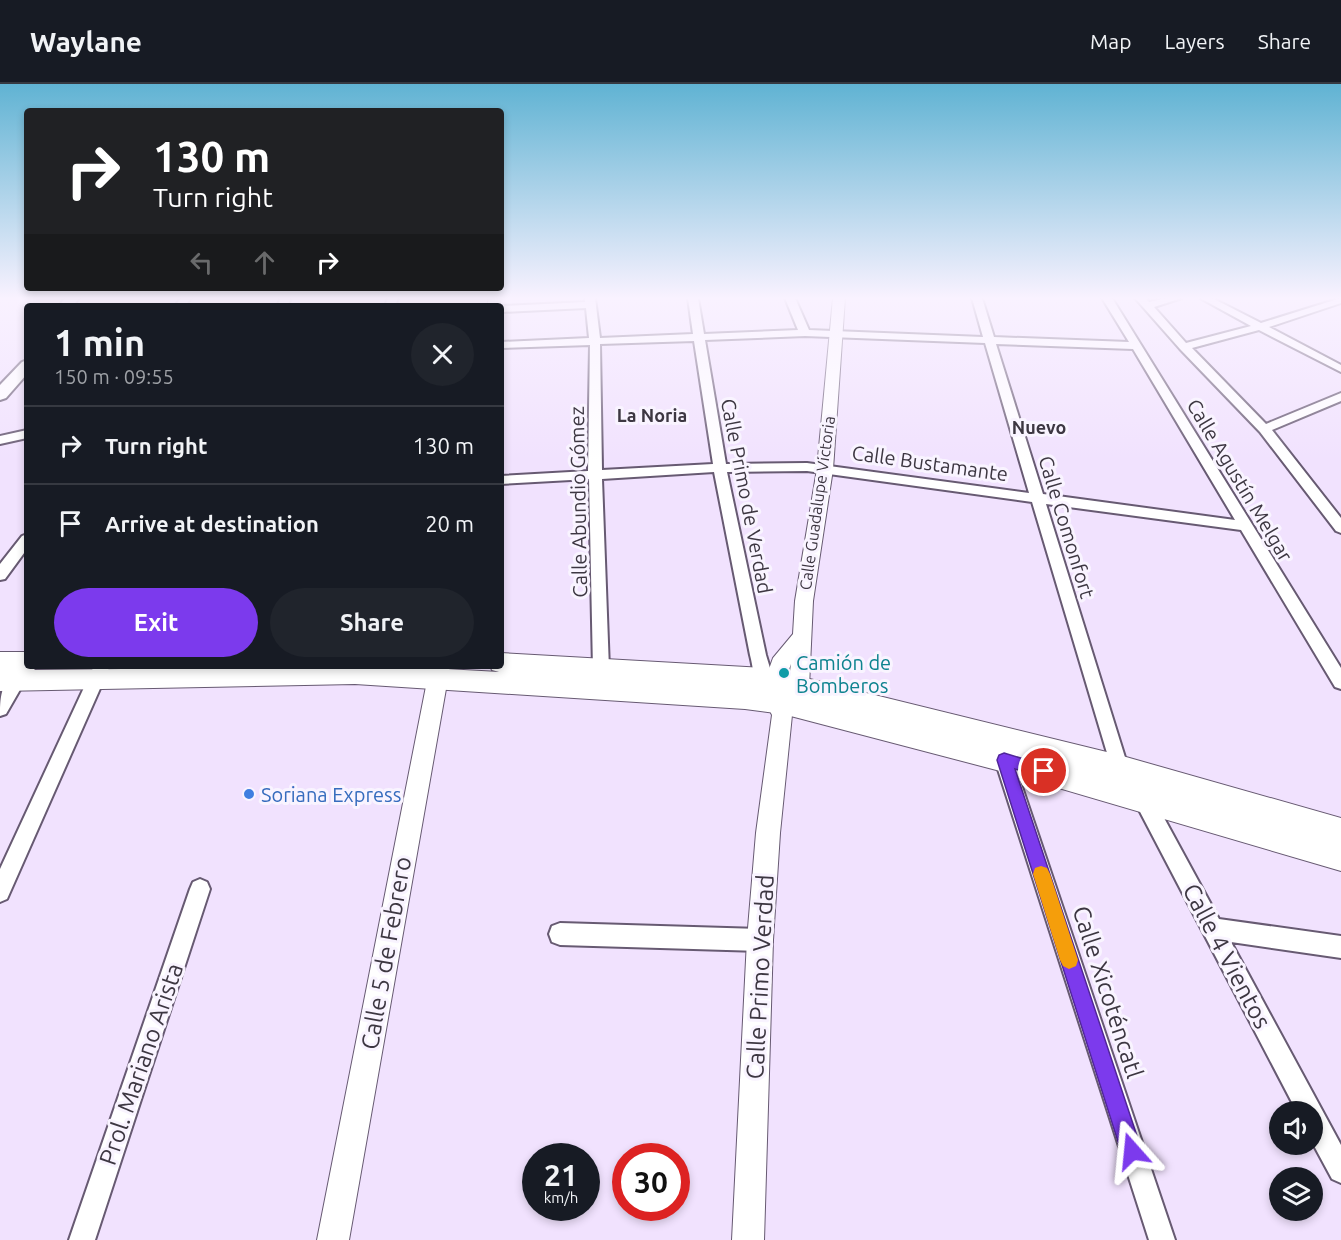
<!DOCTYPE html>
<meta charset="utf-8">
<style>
:root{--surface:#171b24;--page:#20242c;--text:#f1f3f6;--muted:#9ea1a6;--line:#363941;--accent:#7c3aed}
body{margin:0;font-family:Ubuntu,sans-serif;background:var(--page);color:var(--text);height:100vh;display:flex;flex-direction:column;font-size:22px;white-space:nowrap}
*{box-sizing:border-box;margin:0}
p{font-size:20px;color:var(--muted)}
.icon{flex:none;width:33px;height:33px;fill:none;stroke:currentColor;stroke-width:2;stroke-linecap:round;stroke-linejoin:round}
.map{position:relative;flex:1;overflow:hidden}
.details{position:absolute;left:24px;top:219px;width:480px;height:366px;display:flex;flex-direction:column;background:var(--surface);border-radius:6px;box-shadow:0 3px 9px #0003}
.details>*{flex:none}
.hud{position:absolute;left:24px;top:24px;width:480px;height:183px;border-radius:6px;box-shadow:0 3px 9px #0003;background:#202124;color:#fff;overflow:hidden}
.buttons{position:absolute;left:1269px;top:1017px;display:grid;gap:12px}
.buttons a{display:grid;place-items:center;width:54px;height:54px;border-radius:50%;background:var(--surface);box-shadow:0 3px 9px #0003;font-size:30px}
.speed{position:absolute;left:522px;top:1059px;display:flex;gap:12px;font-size:30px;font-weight:700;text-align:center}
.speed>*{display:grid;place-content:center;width:78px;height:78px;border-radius:50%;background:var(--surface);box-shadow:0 3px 9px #0003;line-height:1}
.speed small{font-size:15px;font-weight:400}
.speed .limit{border:9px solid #d22;background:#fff;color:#111}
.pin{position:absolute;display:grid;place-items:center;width:51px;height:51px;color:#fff;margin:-26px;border:3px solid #fff;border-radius:50%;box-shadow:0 2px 6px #0007}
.me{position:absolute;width:66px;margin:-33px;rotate:342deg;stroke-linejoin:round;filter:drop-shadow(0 0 4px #0008)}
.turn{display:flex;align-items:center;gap:21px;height:126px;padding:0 30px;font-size:27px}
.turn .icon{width:78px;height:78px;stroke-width:2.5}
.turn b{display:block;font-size:42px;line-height:51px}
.lanes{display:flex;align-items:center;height:57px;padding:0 30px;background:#0003;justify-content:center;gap:30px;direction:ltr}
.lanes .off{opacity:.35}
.round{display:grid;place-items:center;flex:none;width:63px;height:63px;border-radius:32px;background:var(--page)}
.headline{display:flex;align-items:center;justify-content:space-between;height:102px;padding:0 30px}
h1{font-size:36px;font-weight:600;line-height:45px}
.button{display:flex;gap:12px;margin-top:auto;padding:12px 30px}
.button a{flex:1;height:69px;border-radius:36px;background:var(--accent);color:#fff;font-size:24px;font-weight:600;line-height:69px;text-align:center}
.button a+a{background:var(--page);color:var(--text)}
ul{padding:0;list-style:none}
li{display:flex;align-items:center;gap:18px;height:78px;padding:0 30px;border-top:2px solid var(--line)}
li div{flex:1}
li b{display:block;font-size:22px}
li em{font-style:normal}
header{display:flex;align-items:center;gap:36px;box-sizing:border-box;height:84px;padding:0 30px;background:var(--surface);border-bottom:2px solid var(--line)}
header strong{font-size:28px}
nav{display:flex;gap:33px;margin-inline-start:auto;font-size:21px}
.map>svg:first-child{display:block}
</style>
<header>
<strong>Waylane</strong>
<nav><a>Map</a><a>Layers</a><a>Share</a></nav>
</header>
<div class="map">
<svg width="1341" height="1156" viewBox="0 0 1341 1156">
<rect width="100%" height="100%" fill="#f1e2fe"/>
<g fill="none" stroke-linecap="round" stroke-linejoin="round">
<defs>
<path id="minor" d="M181 214H191L185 222H175Z
M281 214H291L287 222H277Z
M388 214H398L395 222H385Z
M585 214H595L600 254 693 250 688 214H698L704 250 798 246 785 214H795L809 246 983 253 972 214H982L994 253 1129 258 1102 214H1112L1341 584V605L1335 603 1241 446 1046 420 1128 683 1125 689 1119 691 1113 689 1032 418 807 387 727 388 766 571 773 594 771 611 765 613 759 611C755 603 753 582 750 571L714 388 602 395 609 585 607 590 601 592 595 590 593 585 589 395 501 400V392L588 387 590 261 501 264V258L589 254 586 224 501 228V222L585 218ZM805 252 985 259 1029 409 807 379 726 380 705 256ZM694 257 713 380 602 386 600 260ZM996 260 1133 265 1235 436 1043 410Z
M1135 214H1145L1149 218 1166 214H1182L1154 223 1186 259 1251 242 1200 214H1212L1261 239 1341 214V219L1269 243 1341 281V288L1259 246 1192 264 1266 340 1341 309V317L1272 346 1341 434V449L1336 447 1260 348 1180 265Z
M27 346V354L0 360V352Z
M27 450V465L5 495 0 496V480L22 452Z
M94 582H110L7 815 0 818V785Z
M17 590 23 592 25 597 6 630 0 632C0 617 0 596 17 590Z
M1004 668 1010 670 1013 676 1175 1156H1149L995 676 998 670Z
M1144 707 1151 710 1219 835 1341 852V874L1231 858 1341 1061V1099L1332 1095 1312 1058V1028H1297L1137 722 1135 716 1137 710Z
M200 795 207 798 210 805 95 1156H69L190 805 193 798Z
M560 839 760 845 768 848 771 856 768 864 760 867 560 861 552 858 549 850 552 842Z"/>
<path id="tertiary" d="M489 214H501L499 222H487Z
M833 214H845L833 385 813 517 809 603 803 623 796 625 789 623 786 618 792 631 780 749 773 856 764 1156H732L747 856 756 749 772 631 766 619 764 599 773 574 793 550 795 517 817 385ZM791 580 786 617 784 599Z
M430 582H450L349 1156H317Z"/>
<path id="secondary" d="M65 214H79L73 222H59Z
M27 276V290L6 314 0 316V301L22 278Z"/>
<path id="primary" d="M0 568H27V582H38L34 586 393 582 499 588 492 586 490 582H501V569L765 584 1119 671 1341 734V787L1004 688 783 630 745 625 355 600 0 607Z"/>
</defs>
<use href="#minor" stroke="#675a72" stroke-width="4"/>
<use href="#tertiary" stroke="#675a72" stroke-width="2"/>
<use href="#secondary" stroke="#675a72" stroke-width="4"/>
<use href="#primary" stroke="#675a72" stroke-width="2"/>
<use href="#minor" fill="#fff" fill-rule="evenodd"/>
<use href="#tertiary" fill="#fff" fill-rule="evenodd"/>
<use href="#secondary" fill="#fff" fill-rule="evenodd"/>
<use href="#primary" fill="#fff" fill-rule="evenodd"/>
</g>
<linearGradient id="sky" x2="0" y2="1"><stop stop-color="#60b3d3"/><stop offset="0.57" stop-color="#f9f2ff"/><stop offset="1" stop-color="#f9f2ff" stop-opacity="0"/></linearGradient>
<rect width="1341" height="376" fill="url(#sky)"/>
<path fill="#7c3aed" stroke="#51269a" stroke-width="1.5" d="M1004 669 1050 683 1052 687 1050 692 1044 694 1015 685 1142 1067 1139 1074 1132 1077 1124 1074 1121 1067 997 676 999 671Z"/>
<path fill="#f59e0b" d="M1041 782 1047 784 1050 790 1078 876 1076 882 1069 885 1063 882 1060 876 1033 790 1035 784Z"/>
<circle fill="#0f9aa8" stroke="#f9f4ff" stroke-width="2" cx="784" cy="589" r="6"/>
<circle fill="#3f7fe0" stroke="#f9f4ff" stroke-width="2" cx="249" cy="710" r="6"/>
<g text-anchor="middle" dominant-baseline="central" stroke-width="6" stroke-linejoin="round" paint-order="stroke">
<g font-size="16" fill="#3d3742" stroke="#f9f4ff">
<text transform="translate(817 419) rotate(-82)">Calle Guadalupe Victoria</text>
</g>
<g font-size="18" font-weight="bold" fill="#3d3742" stroke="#f9f4ff">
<text x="652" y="331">La Noria</text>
<text x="1039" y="343">Nuevo</text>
</g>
<g font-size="20" fill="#3d3742" stroke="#f9f4ff">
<text transform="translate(930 379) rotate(8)">Calle Bustamante</text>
<text transform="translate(1240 396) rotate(59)">Calle Agustín Melgar</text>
<text transform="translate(747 412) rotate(79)">Calle Primo de Verdad</text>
<text transform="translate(578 418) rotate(-91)">Calle Abundio Gómez</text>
<text transform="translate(1067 443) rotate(73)">Calle Comonfort</text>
</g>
<g font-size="20" fill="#0d838f" stroke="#f9f4ff" text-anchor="start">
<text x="796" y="578">Camión de<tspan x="796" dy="23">Bomberos</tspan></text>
</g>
<g font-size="20" fill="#366cbe" stroke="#f9f4ff" text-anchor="start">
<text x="261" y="710">Soriana Express</text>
</g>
<g font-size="24" fill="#3d3742" stroke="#f9f4ff">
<text transform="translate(386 869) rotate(-80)">Calle 5 de Febrero</text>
<text transform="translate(1227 872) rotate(62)">Calle 4 Vientos</text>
<text transform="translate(760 893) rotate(-87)">Calle Primo Verdad</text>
<text transform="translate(1108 908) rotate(72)">Calle Xicoténcatl</text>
<text transform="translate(141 980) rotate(-71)">Prol. Mariano Arista</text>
</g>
</g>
</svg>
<div class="buttons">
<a><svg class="icon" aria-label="sound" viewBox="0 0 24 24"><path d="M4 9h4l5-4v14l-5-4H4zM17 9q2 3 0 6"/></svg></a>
<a><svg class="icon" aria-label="layers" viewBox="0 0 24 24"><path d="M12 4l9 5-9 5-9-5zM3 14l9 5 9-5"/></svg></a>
</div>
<div class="speed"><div>21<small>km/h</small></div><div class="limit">30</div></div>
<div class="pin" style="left:1044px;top:687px;background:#d93025"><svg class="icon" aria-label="arrive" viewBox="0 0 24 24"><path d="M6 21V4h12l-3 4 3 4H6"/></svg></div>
<svg class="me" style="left:1132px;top:1067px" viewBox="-20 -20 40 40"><path d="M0-17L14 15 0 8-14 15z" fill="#7c3aed" stroke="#fff" stroke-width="4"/></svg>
<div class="hud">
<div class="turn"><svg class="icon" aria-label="right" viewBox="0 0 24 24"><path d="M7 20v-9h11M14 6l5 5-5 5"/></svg><div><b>130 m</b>Turn right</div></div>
<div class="lanes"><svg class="icon off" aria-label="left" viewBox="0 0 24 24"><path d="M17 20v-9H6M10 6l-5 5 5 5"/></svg><svg class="icon off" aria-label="ahead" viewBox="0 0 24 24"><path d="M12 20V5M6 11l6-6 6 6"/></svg><svg class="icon" aria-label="right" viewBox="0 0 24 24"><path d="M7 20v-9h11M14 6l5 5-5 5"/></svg></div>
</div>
<section class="details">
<div class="headline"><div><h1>1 min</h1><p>150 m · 09:55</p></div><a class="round"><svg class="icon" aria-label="close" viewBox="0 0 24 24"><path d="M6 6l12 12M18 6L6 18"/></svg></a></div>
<ul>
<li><svg class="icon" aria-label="right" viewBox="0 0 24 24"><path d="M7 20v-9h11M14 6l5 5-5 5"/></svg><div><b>Turn right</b></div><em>130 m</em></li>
<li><svg class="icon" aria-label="arrive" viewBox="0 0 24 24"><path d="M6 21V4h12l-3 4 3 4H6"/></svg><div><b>Arrive at destination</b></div><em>20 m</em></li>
</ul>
<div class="button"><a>Exit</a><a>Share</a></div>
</section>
</div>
